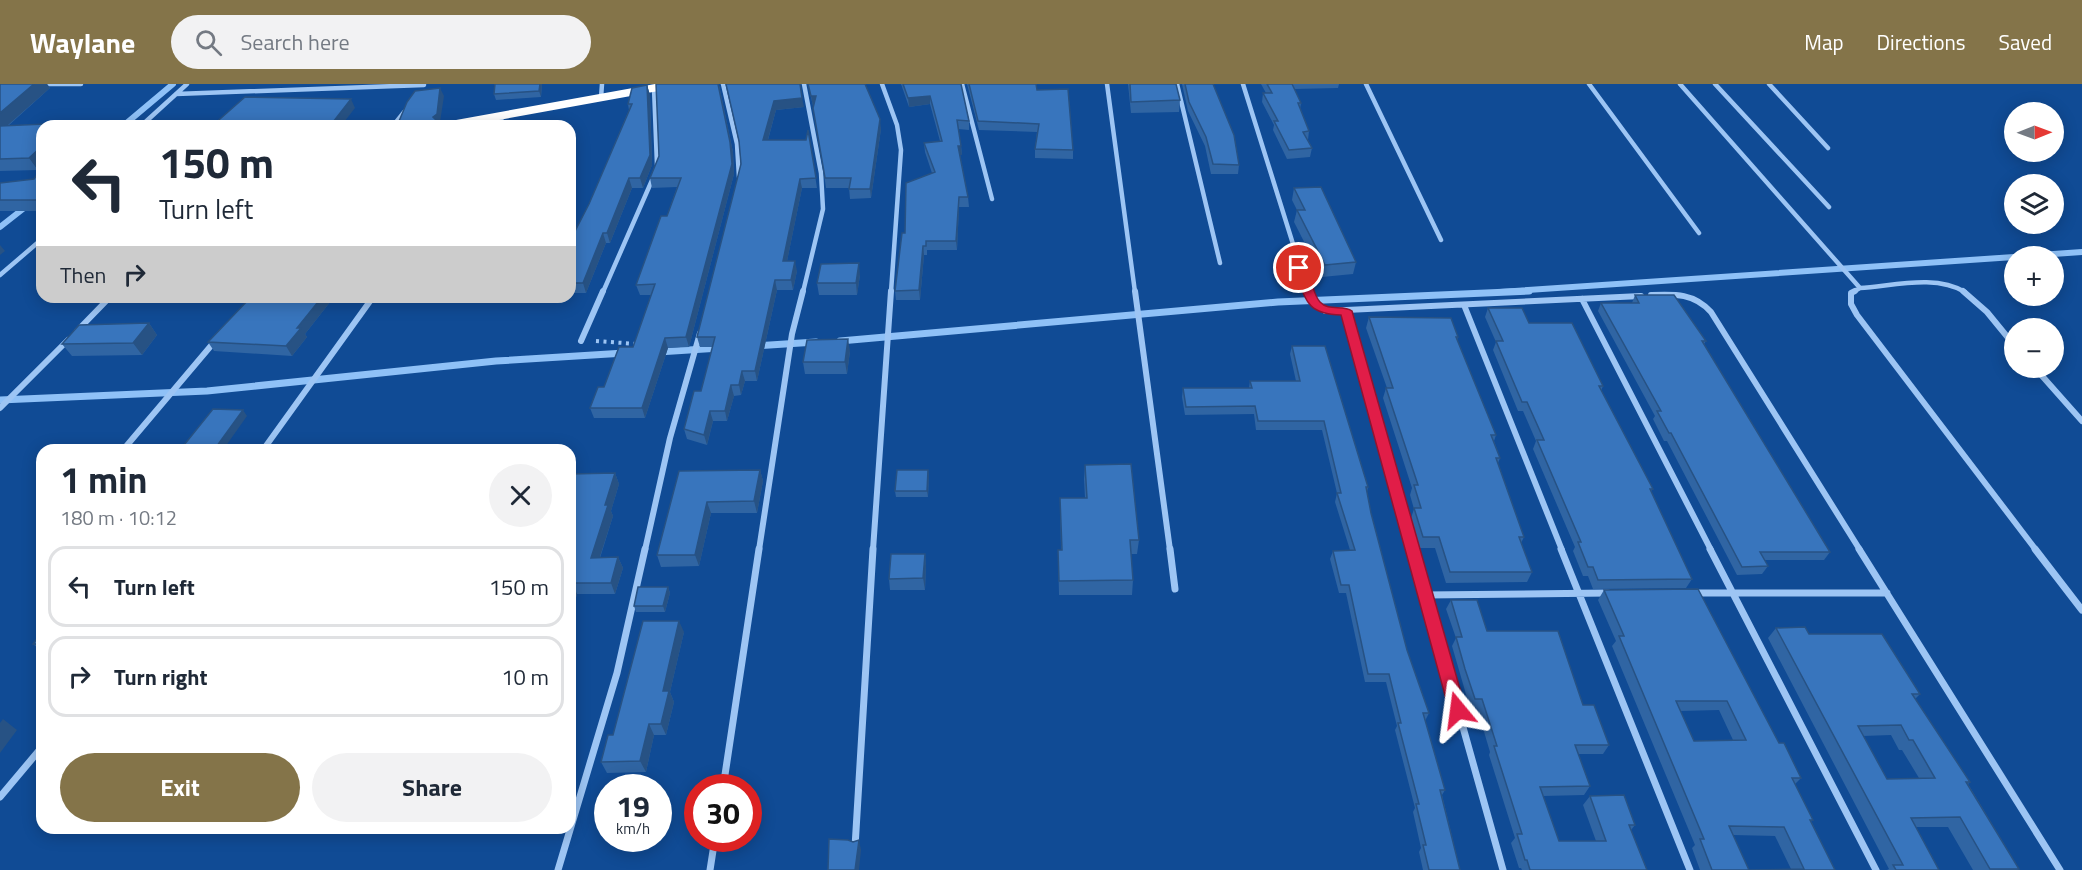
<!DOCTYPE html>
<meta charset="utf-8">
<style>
:root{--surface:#fff;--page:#f2f2f3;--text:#1f2937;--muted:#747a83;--line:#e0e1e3;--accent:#847449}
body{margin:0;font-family:"Titillium Web",sans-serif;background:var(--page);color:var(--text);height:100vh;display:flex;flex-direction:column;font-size:22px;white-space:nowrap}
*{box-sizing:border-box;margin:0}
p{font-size:20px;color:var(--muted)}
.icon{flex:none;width:33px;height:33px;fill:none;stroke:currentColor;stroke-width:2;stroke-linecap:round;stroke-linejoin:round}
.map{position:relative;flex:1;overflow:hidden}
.details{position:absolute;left:36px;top:360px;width:540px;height:390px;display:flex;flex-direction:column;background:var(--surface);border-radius:18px;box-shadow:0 3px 15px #0003}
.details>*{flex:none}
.top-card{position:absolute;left:36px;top:36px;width:540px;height:183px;border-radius:18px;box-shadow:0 3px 15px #0003;background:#fff;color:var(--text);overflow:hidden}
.needle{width:39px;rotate:89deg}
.buttons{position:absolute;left:2004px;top:18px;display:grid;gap:12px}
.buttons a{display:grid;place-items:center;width:60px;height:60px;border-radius:50%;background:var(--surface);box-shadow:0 3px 15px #0003;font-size:30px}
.speed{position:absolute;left:594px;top:690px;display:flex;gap:12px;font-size:30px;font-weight:700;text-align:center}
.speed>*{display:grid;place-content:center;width:78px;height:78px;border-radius:50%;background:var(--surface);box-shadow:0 3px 15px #0003;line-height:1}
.speed small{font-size:15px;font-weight:400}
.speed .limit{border:9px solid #d22;background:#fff;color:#111}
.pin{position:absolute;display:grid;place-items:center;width:51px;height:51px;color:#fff;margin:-26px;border:3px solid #fff;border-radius:50%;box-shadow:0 2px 6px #0007}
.me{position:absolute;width:66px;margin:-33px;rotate:344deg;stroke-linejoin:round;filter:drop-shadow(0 0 4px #0008)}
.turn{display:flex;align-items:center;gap:21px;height:126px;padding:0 24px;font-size:27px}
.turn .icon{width:78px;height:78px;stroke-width:2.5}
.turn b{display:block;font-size:42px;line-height:51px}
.then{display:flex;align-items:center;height:57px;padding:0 24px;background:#0003;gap:12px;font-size:22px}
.round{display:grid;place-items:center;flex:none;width:63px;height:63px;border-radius:32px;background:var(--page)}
.headline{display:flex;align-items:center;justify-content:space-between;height:102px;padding:0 24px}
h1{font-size:36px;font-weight:700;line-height:45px}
.cta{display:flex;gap:12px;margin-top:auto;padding:12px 24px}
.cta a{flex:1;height:69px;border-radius:36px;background:var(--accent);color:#fff;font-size:24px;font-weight:700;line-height:69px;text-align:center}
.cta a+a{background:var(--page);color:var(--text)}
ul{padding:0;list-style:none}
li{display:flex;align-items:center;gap:18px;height:81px;margin:0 12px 9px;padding:0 12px;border:3px solid var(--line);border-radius:18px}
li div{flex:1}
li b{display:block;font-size:22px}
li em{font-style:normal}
header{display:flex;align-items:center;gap:36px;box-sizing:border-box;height:84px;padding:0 30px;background:var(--accent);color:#fff}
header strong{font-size:28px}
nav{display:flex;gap:33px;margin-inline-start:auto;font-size:21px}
.search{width:420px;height:54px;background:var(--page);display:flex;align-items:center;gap:15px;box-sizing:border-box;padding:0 21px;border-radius:33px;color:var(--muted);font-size:22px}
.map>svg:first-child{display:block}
</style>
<header>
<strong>Waylane</strong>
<div class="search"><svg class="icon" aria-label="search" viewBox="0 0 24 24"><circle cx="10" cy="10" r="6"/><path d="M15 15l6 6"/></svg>Search here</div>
<nav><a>Map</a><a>Directions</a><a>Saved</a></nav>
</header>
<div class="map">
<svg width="2082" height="786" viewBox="0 0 2082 786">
<rect width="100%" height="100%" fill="#104b95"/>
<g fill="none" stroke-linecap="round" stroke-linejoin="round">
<path stroke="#8fc1f7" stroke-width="6" d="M123 42 173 0
M0 143 42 110
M2023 172 2082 168
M1500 208 2014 173"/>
<path stroke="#8fc1f7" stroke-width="7" d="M840 257 1278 218 1529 207
M756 262 816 258
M658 268 720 264
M0 316 207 307 496 277 625 269"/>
<path stroke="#9dc5f4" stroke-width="4" stroke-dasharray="3 4.5" stroke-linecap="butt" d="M596 257 637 260"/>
<path stroke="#9dc5f4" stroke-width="4.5" d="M41 0H81
M723 0 737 60 739 93
M882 0 897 41 901 66 891 208
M962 0 992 115
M1107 0 1135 208
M1177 0 1220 179
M1243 0 1308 208
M1366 0 1441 156
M1589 0 1699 149
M1680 0 1860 204C1893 202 1935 190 1965 208
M1715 0 1829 123
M1769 0 1828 64
M654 4 657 81
M176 10 424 1
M601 14 602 0
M141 42 187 0
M393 42 405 27
M497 42 503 32
M0 191 42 155
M603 208 653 94
M803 208 823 125 821 89 804 0
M1853 208 1860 204"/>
<path stroke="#9dc5f4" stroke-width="6" d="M1135 207 1170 466
M1308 207 1311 215 1325 227 1641 212
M1855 207 1851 209V220L1857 231 2036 466
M1963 207 1987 228 2014 261
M1651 211C1675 210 1694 209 1711 228L1860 466
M1582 215 1711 466
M1464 221 1562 466
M1346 227 1413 466
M77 247 110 213
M581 257 603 207
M2035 284 2082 337
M0 324 68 256
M123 366 215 257
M263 366 373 213
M645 466 670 354 700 249
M759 466 792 250 803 207
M873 466 891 207"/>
<path stroke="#9dc5f4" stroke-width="7" d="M1170 465 1175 505
M1413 465 1503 786
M1561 465 1690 786
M1710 465 1876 786
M1859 465 2060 786
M2035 465 2082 526
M1693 509H1887
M1425 511 1608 509
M723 704 759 465
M0 713 42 663
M855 763 873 465
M558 786 617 589 645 465
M710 786 715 754"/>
<path fill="#fff" fill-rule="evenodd" d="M655 0H681L675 4 466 42H439L445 38Z"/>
</g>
<path fill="#3065a3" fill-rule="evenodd" d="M0 0H47L50 4 8 42 38 86 0 87Z
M495 0H542L541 13 496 16 494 10Z
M726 0 804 23 776 26 768 56H806L808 46 817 104H802L787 177 797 187 793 206H777L757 297H745L741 311 734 312 727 337H713L707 361 687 355 684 345 701 307 713 263H700L697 253 741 80 740 58Z
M808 0H865L881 45 871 114 850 115 849 104H826L814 22H813Z
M901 0H961L969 37V46L958 45 961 62 962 71H960L968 113 969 123H959L957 166H927V171H924L920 216H896L895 207 905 149 932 89 925 68 924 59 940 57 930 20 909 23Z
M967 0H1036L1037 6 1073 66V75L1035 74V65L1037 48 979 46Z
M1128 0H1176L1180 16 1179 28 1131 29Z
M1182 0H1213L1239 81 1238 90H1211L1205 62 1188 27Z
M1261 0H1339L1338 4 1294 5 1301 19 1300 25 1309 47 1308 56 1312 64 1310 73 1287 75 1273 46 1274 41 1262 18 1263 9H1266Z
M647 1 650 11 652 81 643 104H632L610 159H606L586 209H570V153H572L589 120 629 26 628 20Z
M719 1 733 68 734 90 689 263 668 264 645 334H594L590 324 633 263 651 211H640L636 201 667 132 677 103 652 104 650 94 659 72Z
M42 92V127H0V99L34 95Z
M1294 104 1356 178 1353 190 1322 193 1294 138 1297 126 1292 116Z
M860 191 857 211H819L817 199Z
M1635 211 1706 257 1704 260 1830 468 1824 476H1764L1768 482 1762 490 1737 491 1667 357H1664L1653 335 1655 332 1598 227 1601 219H1632Z
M251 213H334L305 250 307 253 292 272 214 267 208 258Z
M1488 224 1529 239 1603 302 1601 307 1653 405 1651 407 1692 495 1686 504 1593 505 1588 492H1583L1573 467 1575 463 1533 365 1536 357 1523 327H1518L1493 266 1496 258 1485 233Z
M1369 233 1458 253 1457 256 1496 351 1494 357 1500 374 1498 379 1524 453 1521 459 1532 488 1527 498 1446 499 1435 464H1419L1411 434 1414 425 1410 411 1412 404 1383 314 1386 304H1387L1366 244Z
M149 239 157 251 142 271 72 272 62 260Z
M1292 262 1368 403 1367 408 1371 429 1407 566 1429 629 1425 637 1445 706 1442 711 1460 786H1423L1419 768 1421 764 1413 728 1415 724 1395 646 1397 642 1386 598H1365L1346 509H1339L1330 475 1333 467 1350 466 1335 418 1337 409 1322 346H1256L1254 330 1185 331 1182 313 1183 304H1249L1250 297H1296L1290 270Z
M850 267 847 290H805L803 278Z
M1085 381 1139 456 1137 470H1131L1133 496 1132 511H1059L1058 466H1061L1060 414H1085L1084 395Z
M760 386 763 397 757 429H711L699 482 661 483 657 471 679 387Z
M928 386 929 392 928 413H896L895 407Z
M615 389 619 400 611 427 613 432 600 474 618 473 623 484 615 510H577L570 534V390Z
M925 470 926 482 925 506H890L889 495Z
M668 503 670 509 665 528H636L634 522Z
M1604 506 1779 659 1801 694 1795 700 1813 736 1811 737 1835 786H1700L1692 764 1695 761 1612 562 1616 557 1598 516ZM1719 626 1733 656 1694 657 1680 627ZM1733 751 1775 752 1791 785 1749 786Z
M1451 516 1487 547 1583 621 1609 661 1603 670H1578L1590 702 1584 711 1543 712 1559 757H1596L1583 721 1590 712 1635 741 1631 746 1647 786H1522L1521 784H1519L1511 759 1515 754 1489 671 1490 668 1477 624H1470L1452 562 1456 554 1446 525Z
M1776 544 1809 550 1920 610 1915 615 1970 698 1968 700 2019 785 2018 786H1973L1948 743H1916L1939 786H1887L1889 785 1768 554ZM1891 651 1899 666H1902L1919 694 1887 695 1863 652Z
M42 548V565H39L33 560Z
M684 548 670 608 674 618 666 651H654L646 688 607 689 601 678 613 651Z"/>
<path fill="#275284" d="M34 0H47L50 4 0 48V29Z
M540 0H542L541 13 539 7Z
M718 0 733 68 734 90 689 263 686 253Z
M647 1 650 11 652 81 643 104 640 94Z
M440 4 444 12 440 38 438 41V42H435L433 33Z
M811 12H816L817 21 813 22Z
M930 12V20L909 23 908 14Z
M802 14 804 23 776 26 765 66 763 56 774 17Z
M351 15 355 24 341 42H330Z
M880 35 881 45 871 114 870 105Z
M42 62V82L38 86 29 74Z
M958 62H961L962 71H958Z
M629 94 632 104 610 159 607 149Z
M800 95 802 104 785 187 783 177Z
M959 113V123L957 166 956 157Z
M603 149 606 159 586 209 583 199Z
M0 161 5 167 0 171Z
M923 162 924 171 920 216 919 206Z
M795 177 797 187 793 206 791 196Z
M859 179 860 191 857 211 856 199Z
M775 196 777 206 757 297 755 287Z
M322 213H334L305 250 307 253 292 272 286 262 297 244Z
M149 239 157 251 142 271 133 259Z
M665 254 668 264 645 334 642 324Z
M848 255 850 267 847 290 845 278Z
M742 287 745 297 741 311 739 301Z
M731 301 734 312 727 337 725 327Z
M243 326 247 332 223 366H214Z
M710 327 713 337 707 361 704 351Z
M760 386 763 397 757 429 754 417Z
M928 386 929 392 928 413 927 407Z
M615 389 619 400 611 427 613 432 596 485 591 474 605 421Z
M707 418 711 429 699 482 695 471Z
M925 470 926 482 925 506 923 494Z
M618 473 623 484 615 510 611 499Z
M572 499 577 510 570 534V506Z
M668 503 670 509 665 528 663 522Z
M679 537 684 548 670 608 674 618 666 651 661 640 663 607Z
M570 599 573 604 570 612Z
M3 635 17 646 0 669V639Z
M649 640 654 651 646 688 640 677Z
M859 756 861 766 859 786H855Z"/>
<path fill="#3875bd" stroke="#275284" stroke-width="1.5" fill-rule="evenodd" d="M0 0H34L0 29Z
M495 0H540L539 7 494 10Z
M656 0H718L730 58 732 80 686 253 665 254 642 324H590L598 303H604L619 263H633L655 200 636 201 661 132H667L681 94H650L659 72Z
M726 0H800L802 14 774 17 763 56H806L808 46 816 94 800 95 783 177H795L791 196H775L755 287H742L739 301H731L725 327H710L704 351 684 345 694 307H701L715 253H697L741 80 739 57Z
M808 0H865L880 35 870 105H849L851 94H825L813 24 816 12H811Z
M903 0H961L969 37 957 36 961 62H958L968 113H959L956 157H926V162H923L919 206 895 207 902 149H905L906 99 935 88 924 59 942 57 930 12 908 14Z
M969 0H1036L1037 6 1068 5 1073 66 1035 65 1039 40 978 37Z
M1130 0H1176L1180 16 1131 18Z
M1185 0H1213L1234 51 1239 81 1213 80 1206 53 1189 18Z
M1267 0H1292L1301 19H1298L1309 47 1303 48 1312 64 1289 66 1274 37H1278L1263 9H1272Z
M647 1 650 71 640 94H629L607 149H603L583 199H570V153H572L589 120 632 20H628L632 4Z
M440 4 437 30 433 33 436 36 435 42H397L407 18 415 7Z
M245 13 351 15 330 42H212Z
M68 39 64 42H42V62L29 74 0 75V42Z
M36 92H42V116H0V99L34 95Z
M1321 103 1356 178 1325 181 1297 126H1305L1294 104Z
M859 179 856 199H817L821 180Z
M1635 211H1674L1706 257H1702L1830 468H1760L1768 482 1742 483 1671 349H1669L1657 327H1661L1601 219H1639Z
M251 213H322L297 244H301L286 262 208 258Z
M1488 224H1522L1529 239H1572L1603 302H1599L1653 405H1650L1692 495 1598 496 1593 483H1588L1578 458H1581L1537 356H1544L1527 318H1522L1496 257H1503Z
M1369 233 1451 234 1458 253H1456L1496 351H1491L1500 374H1496L1524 453H1519L1532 488H1450L1439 453H1423L1414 424H1421L1414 401H1418L1386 304H1393Z
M149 239 133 259 62 260 79 241Z
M848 255 845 278H803L807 256Z
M1292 262H1325L1368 403H1366L1371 429 1407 566 1429 629H1423L1445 706H1440L1460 786H1429L1423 761H1426L1416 720H1419L1398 639H1401L1389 590H1368L1349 501H1341L1333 467 1355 466 1337 409H1341L1324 337H1258L1255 322 1186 323 1183 304H1252L1250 297H1300Z
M213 325 243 326 214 366H180Z
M1131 380 1139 456H1130L1133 496 1059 497 1058 466H1062L1060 414H1087L1085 381Z
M760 386 754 417 707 418 695 471H657L679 387Z
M897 386H928L927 407H895Z
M615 389 605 421H608L591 474 618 473 611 499H572L570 506V390Z
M891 470H925L923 494 889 495Z
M638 503H668L663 522H634Z
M1698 505 1779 659H1784L1801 694H1792L1813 736H1810L1835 786H1712L1700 755H1704L1619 552H1624L1604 506ZM1676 617H1727L1746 656 1694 657ZM1729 742 1784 743 1804 785 1749 786Z
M1451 516H1477L1487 547H1558L1583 621H1594L1609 661H1575L1590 702 1540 703 1559 757H1606L1590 712 1624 711 1635 741H1629L1647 786H1530L1527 776H1525L1517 750H1522L1494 662H1497L1482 615H1475L1465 585 1456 553H1462Z
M643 537H679L663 607H669L661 640H649L640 677 601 678 608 651H613Z
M1805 543 1809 550H1882L1920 610H1912L1970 698H1966L2019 785H1990L1960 733 1911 734 1939 786H1896L1893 781H1903L1776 544ZM1901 641 1909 656H1913L1935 694 1887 695 1858 642Z
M42 548V560H33Z
M829 755 848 756 853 758 859 756 855 786H828Z"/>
<path fill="#e11d48" stroke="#92132f" stroke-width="1.5" d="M1299 180C1313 186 1311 209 1320 218 1329 228 1343 220 1352 227L1466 626 1463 631 1458 633 1452 631 1449 626 1341 231C1304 230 1306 214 1294 184Z"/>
</svg>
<div class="buttons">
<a><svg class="needle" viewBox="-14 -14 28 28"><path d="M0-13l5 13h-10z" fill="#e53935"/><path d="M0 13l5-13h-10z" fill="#747a83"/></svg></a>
<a><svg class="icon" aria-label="layers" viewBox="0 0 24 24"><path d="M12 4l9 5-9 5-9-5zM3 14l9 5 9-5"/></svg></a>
<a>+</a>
<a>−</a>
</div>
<div class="speed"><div>19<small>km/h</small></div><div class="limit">30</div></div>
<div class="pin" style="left:1299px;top:184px;background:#d93025"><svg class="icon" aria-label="arrive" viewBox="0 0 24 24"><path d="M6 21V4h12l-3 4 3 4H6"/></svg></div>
<svg class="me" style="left:1458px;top:626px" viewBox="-20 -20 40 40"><path d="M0-17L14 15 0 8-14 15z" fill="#e11d48" stroke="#fff" stroke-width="4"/></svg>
<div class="top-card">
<div class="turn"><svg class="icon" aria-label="left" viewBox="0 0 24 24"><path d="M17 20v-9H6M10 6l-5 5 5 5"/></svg><div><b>150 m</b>Turn left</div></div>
<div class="then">Then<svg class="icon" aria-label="right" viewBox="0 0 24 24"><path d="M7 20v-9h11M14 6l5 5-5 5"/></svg></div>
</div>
<section class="details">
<div class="headline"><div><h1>1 min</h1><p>180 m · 10:12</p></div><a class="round"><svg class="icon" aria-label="close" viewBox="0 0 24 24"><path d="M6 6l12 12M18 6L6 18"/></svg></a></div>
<ul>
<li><svg class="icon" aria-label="left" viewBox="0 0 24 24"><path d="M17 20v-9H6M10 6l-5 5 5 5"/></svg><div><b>Turn left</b></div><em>150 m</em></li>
<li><svg class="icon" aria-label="right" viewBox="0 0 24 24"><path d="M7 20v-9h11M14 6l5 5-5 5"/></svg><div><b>Turn right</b></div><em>10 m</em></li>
</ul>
<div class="cta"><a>Exit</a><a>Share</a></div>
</section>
</div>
